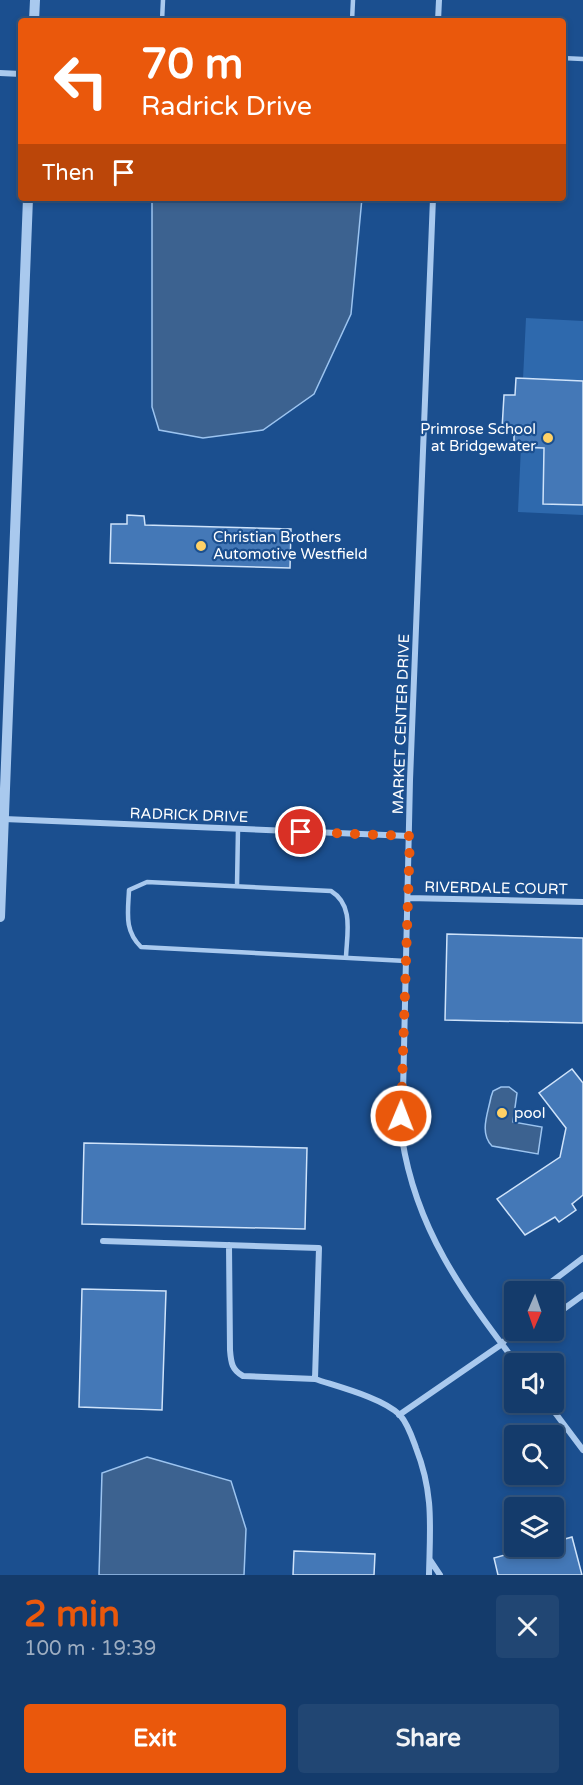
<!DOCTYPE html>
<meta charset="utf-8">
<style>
:root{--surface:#143b6b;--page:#214673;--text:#f1f3f6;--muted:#9dadc1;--line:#33557e;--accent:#ea580c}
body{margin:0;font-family:"Varela Round",sans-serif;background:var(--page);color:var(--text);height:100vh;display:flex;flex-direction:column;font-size:22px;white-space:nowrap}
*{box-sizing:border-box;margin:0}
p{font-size:20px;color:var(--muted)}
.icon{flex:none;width:33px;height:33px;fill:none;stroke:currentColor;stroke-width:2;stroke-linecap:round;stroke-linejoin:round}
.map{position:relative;height:1575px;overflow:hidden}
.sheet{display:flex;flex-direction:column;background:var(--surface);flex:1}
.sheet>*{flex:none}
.guide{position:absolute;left:18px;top:18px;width:548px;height:183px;border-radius:6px;box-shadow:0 3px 9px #0003,0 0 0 2px var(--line);background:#ea580c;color:#fff;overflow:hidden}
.needle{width:39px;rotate:182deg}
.tools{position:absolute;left:504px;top:1281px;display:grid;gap:12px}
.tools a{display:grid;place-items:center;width:60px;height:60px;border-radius:6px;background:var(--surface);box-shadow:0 3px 9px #0003,0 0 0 2px var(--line);font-size:30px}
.pin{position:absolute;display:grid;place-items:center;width:51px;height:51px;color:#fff;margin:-26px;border:3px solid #fff;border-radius:50%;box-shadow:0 2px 6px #0007}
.me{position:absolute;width:66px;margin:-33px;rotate:1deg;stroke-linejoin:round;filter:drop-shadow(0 0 4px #0008)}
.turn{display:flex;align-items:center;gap:21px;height:126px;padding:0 24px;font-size:27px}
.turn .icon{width:78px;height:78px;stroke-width:2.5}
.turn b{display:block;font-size:42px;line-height:51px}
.then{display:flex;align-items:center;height:57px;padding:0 24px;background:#0003;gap:12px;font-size:22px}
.round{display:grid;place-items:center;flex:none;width:63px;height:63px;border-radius:6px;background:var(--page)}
.headline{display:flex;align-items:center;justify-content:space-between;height:102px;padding:0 24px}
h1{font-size:36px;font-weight:700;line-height:45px;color:var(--accent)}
.primary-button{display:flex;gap:12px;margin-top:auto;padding:12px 24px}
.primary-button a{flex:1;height:69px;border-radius:6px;background:var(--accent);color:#fff;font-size:24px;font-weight:700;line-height:69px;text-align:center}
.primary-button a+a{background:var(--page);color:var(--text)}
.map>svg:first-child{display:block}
</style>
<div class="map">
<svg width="583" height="1575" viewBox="0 0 583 1575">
<rect width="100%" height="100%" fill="#1b4f8f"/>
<path fill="#2e69ad" d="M526 318 583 321V381L523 379Z
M521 447 544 448 543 504 583 505V515L518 512Z"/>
<path fill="#3c6290" stroke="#9cc4f0" stroke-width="1.5" d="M152 198H362L351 314 314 394 263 430 203 438 159 430 152 407Z
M501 1087H509L517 1093 513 1122 542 1127 538 1154 492 1146C479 1133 488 1113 491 1097L493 1091Z
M147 1457 231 1481 246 1529 244 1575H99L102 1473Z"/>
<path fill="#4478b7" stroke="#cfe3fa" stroke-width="1.5" d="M516 378 583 381V505L543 504 544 448 514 447V429H502L504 395H515Z
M127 515 144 516 145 525 291 529 290 568 110 563 111 524H127Z
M447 934 583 938V1023L445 1020Z
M572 1069 583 1083V1195L572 1204 576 1210 559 1222 555 1217 525 1235 497 1199 560 1157 566 1128 539 1093Z
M84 1143 307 1148 305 1229 82 1224Z
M82 1289 166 1291 162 1410 79 1407Z
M572 1537 582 1575H498L494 1558 537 1546H554V1542Z
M294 1551 375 1554 374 1575H293Z"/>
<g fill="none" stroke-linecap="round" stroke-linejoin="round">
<path stroke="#a9c9ee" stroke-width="4.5" d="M162 21 163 0
M352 21 353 0
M562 58 583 59
M237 886 238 829
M346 957C347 933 354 905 331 891L147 882 129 890C128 913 124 930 141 947L406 961"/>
<path stroke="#a9c9ee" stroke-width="6" d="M438 21 439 0
M0 73 21 74
M433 198 410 780 402 1138C416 1229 462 1292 517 1364
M4 819 409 836
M408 898 583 902
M103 1241 319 1248 315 1379C339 1387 383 1398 400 1415 408 1424 412 1437 416 1448 434 1494 430 1527 429 1575
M229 1245 230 1350C231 1363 232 1370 243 1376L315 1379
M538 1292 583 1258
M554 1316 583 1295
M547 1402 583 1450
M399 1415 502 1344 514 1329
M430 1560 440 1575"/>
<path stroke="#a9c9ee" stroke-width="10" d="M34 21 35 0
M0 917 28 198"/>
</g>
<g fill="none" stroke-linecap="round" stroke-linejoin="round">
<path stroke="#ea580c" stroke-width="10" stroke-dasharray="0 18" d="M301 832 410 836 401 1116"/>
</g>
<g fill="#ffd166" stroke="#1b4f8f" stroke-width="2">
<circle cx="548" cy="438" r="6"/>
<circle cx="201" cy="546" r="6"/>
<circle cx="502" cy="1113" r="6"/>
</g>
<g text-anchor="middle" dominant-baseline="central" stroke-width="4.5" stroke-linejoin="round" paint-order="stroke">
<g font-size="15" fill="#fff" stroke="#1b4f8f" text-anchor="start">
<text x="536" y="429" text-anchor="end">Primrose School<tspan x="536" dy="17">at Bridgewater</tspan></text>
<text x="213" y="537">Christian Brothers<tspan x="213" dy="17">Automotive Westfield</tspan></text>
<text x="514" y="1113">pool</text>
</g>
<g font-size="15" fill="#fff" stroke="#1b4f8f">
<text transform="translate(401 724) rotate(-88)">MARKET CENTER DRIVE</text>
<text transform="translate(189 815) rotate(2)">RADRICK DRIVE</text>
<text transform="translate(496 888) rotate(1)">RIVERDALE COURT</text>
</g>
</g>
</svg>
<div class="tools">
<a><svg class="needle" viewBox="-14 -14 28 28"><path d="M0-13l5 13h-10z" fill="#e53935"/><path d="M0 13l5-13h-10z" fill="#9dadc1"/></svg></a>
<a><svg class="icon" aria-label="sound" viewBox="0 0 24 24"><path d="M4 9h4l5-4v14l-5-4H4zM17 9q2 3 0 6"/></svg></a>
<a><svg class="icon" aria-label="search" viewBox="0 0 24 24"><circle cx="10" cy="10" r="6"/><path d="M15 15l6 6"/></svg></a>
<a><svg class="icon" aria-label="layers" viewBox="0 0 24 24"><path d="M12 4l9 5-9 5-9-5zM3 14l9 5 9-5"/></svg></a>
</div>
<div class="pin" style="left:301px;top:832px;background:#d93025"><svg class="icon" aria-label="arrive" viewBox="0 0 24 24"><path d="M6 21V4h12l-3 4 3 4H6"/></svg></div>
<svg class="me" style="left:401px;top:1116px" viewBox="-20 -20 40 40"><circle r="17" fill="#ea580c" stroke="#fff" stroke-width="3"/><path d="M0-11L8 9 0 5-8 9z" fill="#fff"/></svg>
<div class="guide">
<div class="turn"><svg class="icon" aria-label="left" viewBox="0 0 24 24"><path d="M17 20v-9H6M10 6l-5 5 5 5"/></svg><div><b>70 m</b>Radrick Drive</div></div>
<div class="then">Then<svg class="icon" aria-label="arrive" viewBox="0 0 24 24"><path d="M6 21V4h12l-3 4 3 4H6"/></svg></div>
</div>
</div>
<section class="sheet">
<div class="headline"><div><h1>2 min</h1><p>100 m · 19:39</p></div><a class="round"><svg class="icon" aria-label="close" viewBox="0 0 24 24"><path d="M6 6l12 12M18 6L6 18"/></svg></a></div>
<div class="primary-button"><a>Exit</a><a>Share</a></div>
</section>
